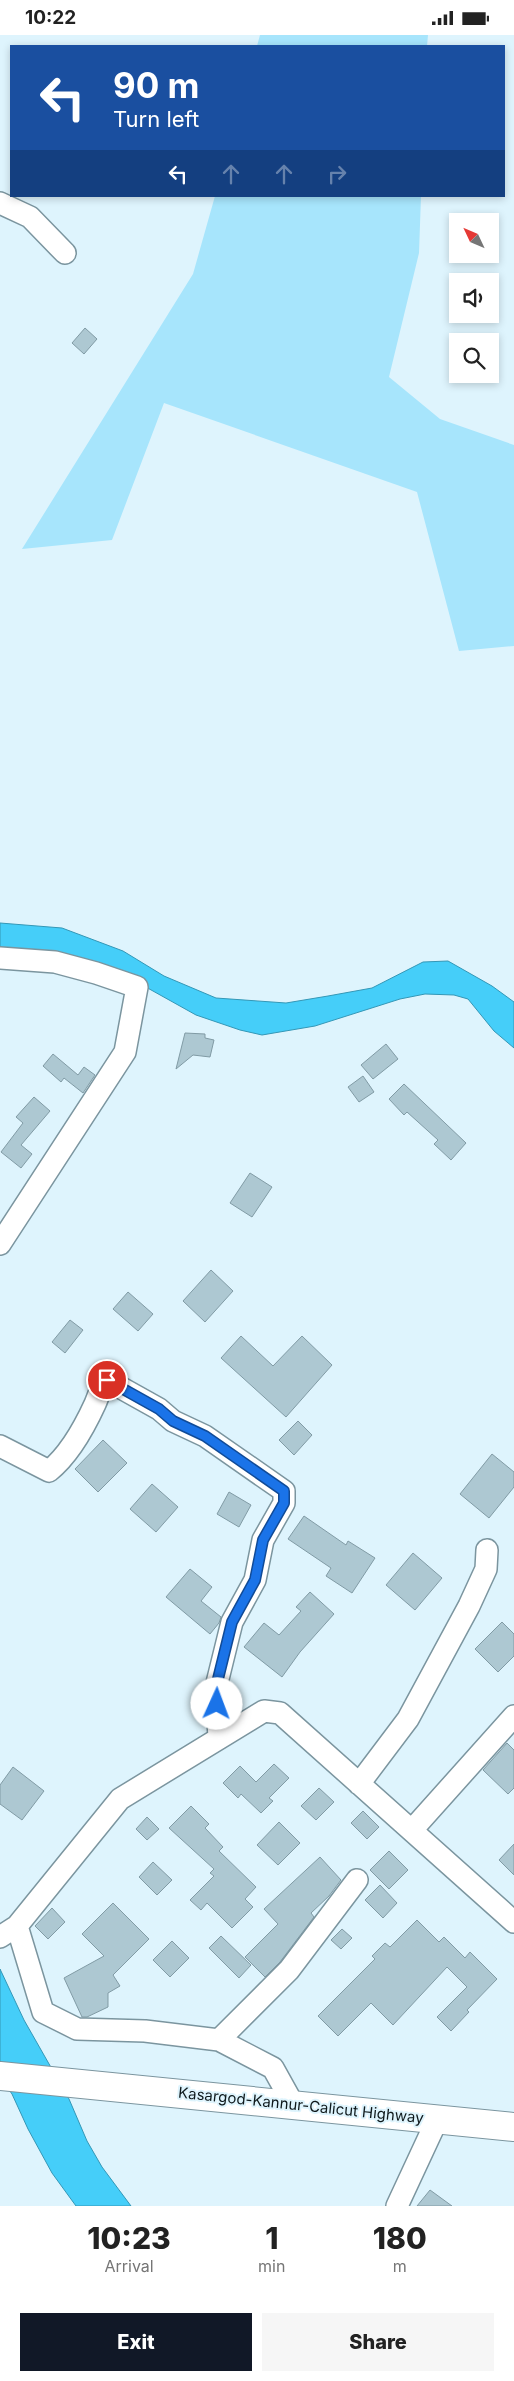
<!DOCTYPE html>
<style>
:root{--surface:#fff;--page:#f6f6f6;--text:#222;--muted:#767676;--accent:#111827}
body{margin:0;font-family:Inter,sans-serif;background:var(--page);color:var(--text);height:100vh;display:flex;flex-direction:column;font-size:19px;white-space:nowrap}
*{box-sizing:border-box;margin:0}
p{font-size:16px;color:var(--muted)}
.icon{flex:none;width:28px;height:28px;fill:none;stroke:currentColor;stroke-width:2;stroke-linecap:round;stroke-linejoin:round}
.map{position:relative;height:2171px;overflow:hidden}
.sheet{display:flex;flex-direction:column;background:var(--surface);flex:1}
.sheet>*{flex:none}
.guide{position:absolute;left:10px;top:10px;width:495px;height:152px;border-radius:0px;box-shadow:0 2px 8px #0003;background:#1a4fa0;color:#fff;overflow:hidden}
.needle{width:32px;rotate:314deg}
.controls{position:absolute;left:449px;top:178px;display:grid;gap:10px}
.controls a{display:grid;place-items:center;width:50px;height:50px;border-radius:0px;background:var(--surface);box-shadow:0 2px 8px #0003;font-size:25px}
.pin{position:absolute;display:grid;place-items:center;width:42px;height:42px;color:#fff;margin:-21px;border:2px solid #fff;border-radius:50%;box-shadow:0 1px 5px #0007}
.me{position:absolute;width:55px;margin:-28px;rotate:2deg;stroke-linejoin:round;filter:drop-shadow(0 0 4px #0008)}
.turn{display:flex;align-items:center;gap:18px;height:105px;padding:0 20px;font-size:22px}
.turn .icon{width:65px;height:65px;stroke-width:2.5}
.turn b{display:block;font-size:35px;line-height:42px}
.lanes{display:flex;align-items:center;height:48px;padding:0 20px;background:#0003;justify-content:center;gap:25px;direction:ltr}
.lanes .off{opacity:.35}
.eta{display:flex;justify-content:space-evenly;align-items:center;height:85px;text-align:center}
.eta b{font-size:30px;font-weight:800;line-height:35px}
.cta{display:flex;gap:10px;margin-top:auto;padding:10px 20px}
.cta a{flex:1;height:58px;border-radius:0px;background:var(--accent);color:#fff;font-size:20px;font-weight:800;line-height:58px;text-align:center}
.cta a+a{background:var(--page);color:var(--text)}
.status{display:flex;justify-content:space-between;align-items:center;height:35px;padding:0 25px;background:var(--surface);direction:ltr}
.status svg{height:14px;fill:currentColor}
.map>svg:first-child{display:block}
</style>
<div class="status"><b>10:22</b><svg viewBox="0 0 49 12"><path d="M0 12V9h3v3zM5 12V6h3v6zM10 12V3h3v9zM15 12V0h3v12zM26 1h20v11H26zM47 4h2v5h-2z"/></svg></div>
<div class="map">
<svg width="514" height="2171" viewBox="0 0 514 2171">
<rect width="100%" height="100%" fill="#def4fd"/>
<path fill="#a7e5fc" d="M260 0H428L427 11H257Z
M215 161H421L419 218 389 342 440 384 514 410V611L459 616 417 457 164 368 112 505 22 514 193 239Z"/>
<path fill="#45cef9" stroke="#3497b6" d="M0 888 62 893 123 916 164 941 216 963 286 968 328 961 372 953 423 927 448 926 492 951 514 967V1013L494 996 468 964 454 960 425 959 400 964 315 991 262 1000 240 995 196 980 144 951 0 916Z
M0 1934 24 1985 69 2064 87 2106 102 2132 131 2171H76L52 2138 28 2094 12 2059 0 2042Z"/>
<path fill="#adc8d2" stroke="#819ba5" d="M85 293 97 304 84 319 72 308Z
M185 998 205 999V1003L214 1005 210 1022 193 1020 176 1034Z
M386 1009 398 1024 373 1044 361 1030Z
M53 1019 78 1040 84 1032 95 1040 83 1058 64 1043 61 1047 43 1031Z
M363 1041 374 1057 359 1067 348 1052Z
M404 1049 466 1108 451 1125 434 1109 438 1105 407 1077 404 1080 389 1064Z
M34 1062 50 1076 21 1110 32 1119 21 1133 1 1117 23 1088 16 1082Z
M250 1138 272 1152 252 1182 230 1168Z
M211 1235 233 1256 205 1287 183 1266Z
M128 1257 153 1279 138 1296 113 1274Z
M70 1285 83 1295 65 1318 52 1307Z
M241 1301 273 1331 302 1301 332 1330 286 1382 221 1323Z
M298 1386 312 1400 294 1420 279 1405Z
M103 1405 127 1428 98 1457 75 1434Z
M492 1419 514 1437V1452L489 1483 460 1459Z
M152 1449 178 1472 156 1497 130 1474Z
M229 1457 251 1470 239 1492 217 1479Z
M304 1481 346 1510 348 1506 375 1523 352 1558 326 1541 331 1533 288 1504Z
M413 1518 442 1543 415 1575 386 1550Z
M190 1534 212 1552 201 1566 221 1582 219 1588 210 1599 166 1562Z
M310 1557 334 1579 300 1617 282 1642 244 1612 264 1588 279 1600 301 1576 296 1572Z
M502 1587 514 1599V1621L498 1637 475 1614Z
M507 1708 514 1715V1753L508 1759 483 1735Z
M274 1729 289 1743 269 1763 273 1766 261 1778 241 1759 238 1763 223 1748 240 1731 256 1747Z
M13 1732 44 1756 22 1785 0 1769V1750Z
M319 1753 334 1767 316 1785 301 1771Z
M191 1771 209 1789 205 1793 223 1812 219 1816 256 1852 245 1864 253 1872 232 1893 207 1868 201 1875 190 1865 214 1841 210 1838 214 1834 169 1793Z
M363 1776 379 1792 367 1804 351 1788Z
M147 1782 159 1794 147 1805 136 1794Z
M279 1787 300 1808 278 1830 257 1810Z
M514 1809V1840L499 1825Z
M389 1816 408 1835 389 1854 370 1835Z
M320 1822 341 1845 329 1861 311 1878 314 1882 280 1927 265 1942 245 1922 278 1889 264 1874Z
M153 1827 172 1845 157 1860 139 1842Z
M380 1850 397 1868 383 1883 365 1865Z
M113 1868 149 1904 113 1940 120 1951 108 1958V1972L87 1982H82L64 1943 104 1921 82 1899Z
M52 1873 65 1887 48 1904 35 1891Z
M417 1885 439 1907 444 1902 465 1923 470 1917 497 1944 467 1975 469 1977 451 1996 437 1982 467 1952 447 1932 393 1990 371 1968 338 2001 318 1981 375 1924 372 1921 385 1908 390 1912Z
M342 1894 352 1903 341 1914 331 1905Z
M221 1901 251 1930 239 1943 209 1913Z
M172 1906 189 1923 170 1942 153 1925Z
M430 2155 452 2171H417Z"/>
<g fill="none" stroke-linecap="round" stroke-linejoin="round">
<defs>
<path id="minor" d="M0 168 30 182 65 218
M0 923 55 927 96 938 137 952 125 1017 0 1209
M0 1411 49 1436C69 1420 84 1393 95 1369 99 1360 100 1353 107 1345L159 1374 173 1386 205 1401 284 1456V1468L263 1505 255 1545 232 1587 216 1652 219 1703
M359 1749 408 1684 469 1571 486 1534 487 1515
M412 1795 514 1681
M17 1891 43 1977 77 1994 145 1996 219 2005 273 2033 293 2069
M0 1902 17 1891 120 1764 264 1676 280 1678 514 1887
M219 2005 289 1935 357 1845
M397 2171 437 2085"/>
<path id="highway" d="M0 2041 514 2092"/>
</defs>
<use href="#minor" stroke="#7b959f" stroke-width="24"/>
<use href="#highway" stroke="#7b959f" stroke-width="30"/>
<use href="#minor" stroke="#fff" stroke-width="21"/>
<use href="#highway" stroke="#fff" stroke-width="28"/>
</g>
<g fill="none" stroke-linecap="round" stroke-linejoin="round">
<defs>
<path id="route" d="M107 1345 159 1374 173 1386 205 1401 284 1456V1468L263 1505 255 1545 232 1587 216 1652 217 1669"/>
</defs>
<use href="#route" stroke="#114b97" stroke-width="12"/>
<use href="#route" stroke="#1a73e8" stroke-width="9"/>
</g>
<g text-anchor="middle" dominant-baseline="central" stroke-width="4" stroke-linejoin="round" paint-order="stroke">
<g font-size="15" fill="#0e181b" stroke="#def4fd">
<text transform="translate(301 2070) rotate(6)">Kasargod-Kannur-Calicut Highway</text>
</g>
</g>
</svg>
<div class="controls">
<a><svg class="needle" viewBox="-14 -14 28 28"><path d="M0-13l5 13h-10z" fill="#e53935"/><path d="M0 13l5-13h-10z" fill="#767676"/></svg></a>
<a><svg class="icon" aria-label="sound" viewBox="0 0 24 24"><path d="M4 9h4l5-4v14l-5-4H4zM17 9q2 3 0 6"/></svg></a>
<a><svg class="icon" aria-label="search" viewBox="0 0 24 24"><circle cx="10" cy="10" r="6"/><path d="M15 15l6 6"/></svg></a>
</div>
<div class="pin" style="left:107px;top:1345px;background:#d93025"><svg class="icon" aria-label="arrive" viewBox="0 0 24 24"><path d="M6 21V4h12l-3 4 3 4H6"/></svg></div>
<svg class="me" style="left:217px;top:1669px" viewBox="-20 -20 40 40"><circle r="19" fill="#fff"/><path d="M0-13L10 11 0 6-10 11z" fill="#1a73e8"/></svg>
<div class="guide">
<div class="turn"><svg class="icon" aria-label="left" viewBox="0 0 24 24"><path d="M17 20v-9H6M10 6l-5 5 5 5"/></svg><div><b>90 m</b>Turn left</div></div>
<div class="lanes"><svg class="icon" aria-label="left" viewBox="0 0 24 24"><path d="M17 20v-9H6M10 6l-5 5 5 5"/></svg><svg class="icon off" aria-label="ahead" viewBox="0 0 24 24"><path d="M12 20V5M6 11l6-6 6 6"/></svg><svg class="icon off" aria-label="ahead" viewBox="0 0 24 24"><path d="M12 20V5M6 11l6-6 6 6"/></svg><svg class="icon off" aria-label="right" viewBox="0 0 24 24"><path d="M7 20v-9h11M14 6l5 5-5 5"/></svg></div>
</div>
</div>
<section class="sheet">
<div class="eta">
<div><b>10:23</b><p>Arrival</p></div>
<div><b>1</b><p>min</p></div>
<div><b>180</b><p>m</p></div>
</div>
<div class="cta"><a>Exit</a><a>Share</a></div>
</section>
